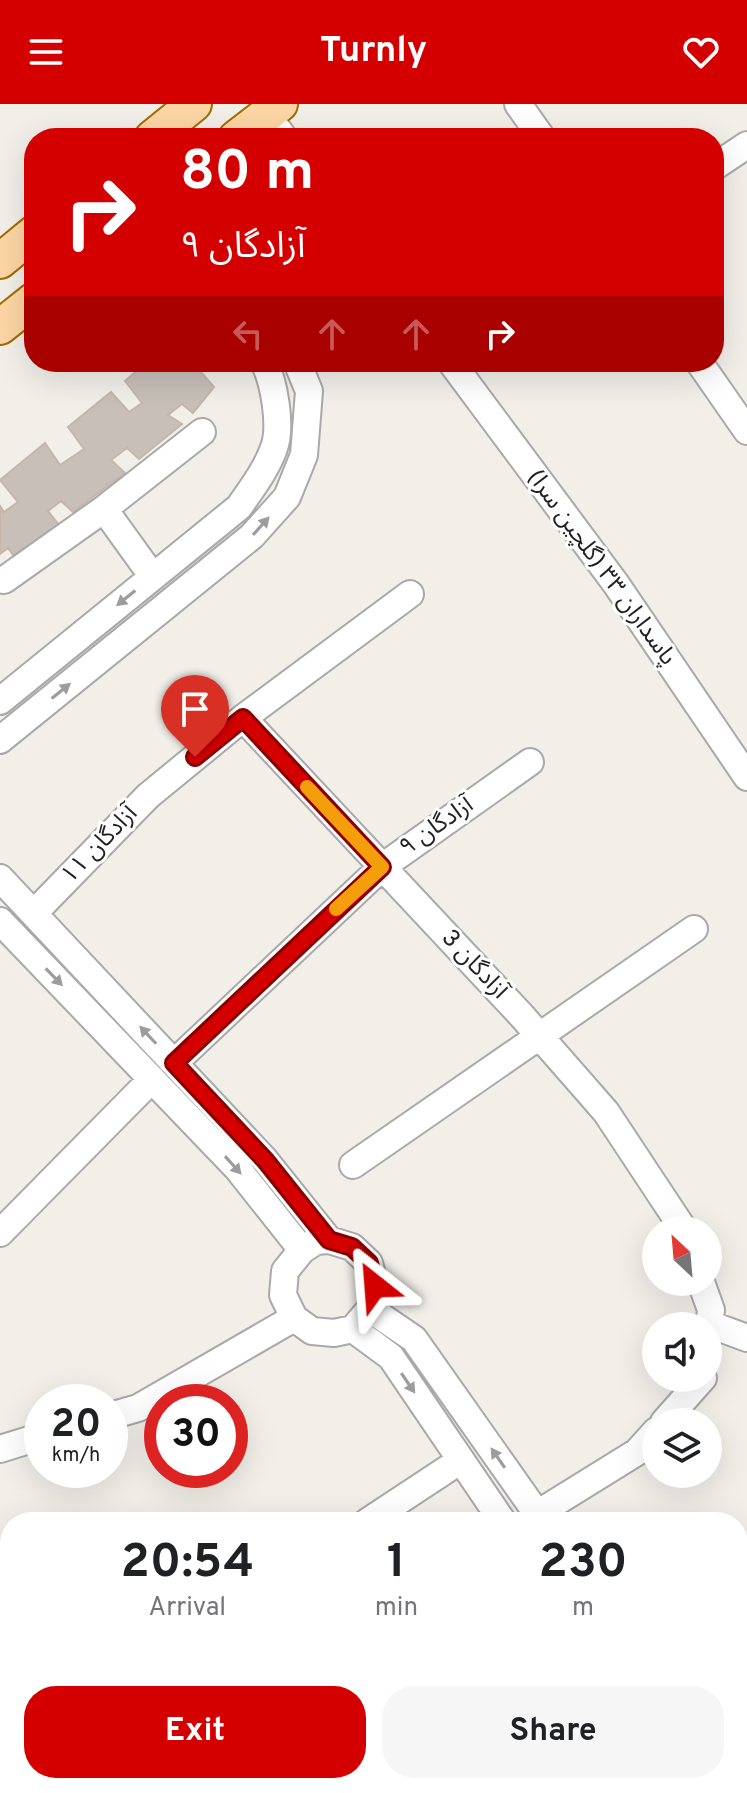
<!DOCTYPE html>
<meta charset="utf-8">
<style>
:root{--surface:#fff;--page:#f6f6f6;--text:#202124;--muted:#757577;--accent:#d40000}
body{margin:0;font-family:Overpass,"Noto Sans Arabic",sans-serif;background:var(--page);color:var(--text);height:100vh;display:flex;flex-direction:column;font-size:30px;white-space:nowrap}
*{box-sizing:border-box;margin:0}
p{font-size:26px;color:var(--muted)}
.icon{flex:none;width:44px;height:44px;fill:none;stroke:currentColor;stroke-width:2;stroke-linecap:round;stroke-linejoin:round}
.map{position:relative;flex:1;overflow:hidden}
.side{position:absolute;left:0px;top:1408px;width:748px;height:282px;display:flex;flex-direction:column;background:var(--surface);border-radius:32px 32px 0 0;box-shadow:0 8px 32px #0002}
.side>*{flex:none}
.guide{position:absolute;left:24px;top:24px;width:700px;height:244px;border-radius:32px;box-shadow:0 8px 32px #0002;background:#d40000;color:#fff;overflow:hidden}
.needle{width:52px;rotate:334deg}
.fabs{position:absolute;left:642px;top:1112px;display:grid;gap:16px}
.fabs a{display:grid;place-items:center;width:80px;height:80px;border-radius:50%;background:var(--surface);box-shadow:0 8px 32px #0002;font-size:40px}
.speed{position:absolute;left:24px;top:1280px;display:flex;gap:16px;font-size:40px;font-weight:700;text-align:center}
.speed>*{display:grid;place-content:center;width:104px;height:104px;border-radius:50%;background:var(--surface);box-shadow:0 8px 32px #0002;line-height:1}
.speed small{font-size:20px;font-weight:400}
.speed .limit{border:12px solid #d22;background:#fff;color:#111}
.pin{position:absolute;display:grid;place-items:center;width:68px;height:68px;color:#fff;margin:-82px -34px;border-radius:50% 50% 50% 0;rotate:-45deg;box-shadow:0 0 8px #0007}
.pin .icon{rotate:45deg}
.me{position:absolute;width:88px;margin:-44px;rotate:332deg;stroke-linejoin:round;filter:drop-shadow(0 0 6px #0008)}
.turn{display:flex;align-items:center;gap:28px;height:168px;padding:0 24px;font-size:36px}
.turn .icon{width:104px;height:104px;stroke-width:2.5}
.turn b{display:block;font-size:56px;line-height:68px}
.lanes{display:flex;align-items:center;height:76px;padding:0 24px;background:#0003;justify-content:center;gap:40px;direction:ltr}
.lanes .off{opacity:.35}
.eta{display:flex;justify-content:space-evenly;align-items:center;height:136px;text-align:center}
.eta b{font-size:48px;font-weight:700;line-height:56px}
.primary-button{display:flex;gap:16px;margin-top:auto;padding:16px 24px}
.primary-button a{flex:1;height:92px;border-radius:32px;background:var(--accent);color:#fff;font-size:32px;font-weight:700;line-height:92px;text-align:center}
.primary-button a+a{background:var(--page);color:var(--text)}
header{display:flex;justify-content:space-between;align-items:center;height:104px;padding:0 24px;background:var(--accent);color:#fff;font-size:36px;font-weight:700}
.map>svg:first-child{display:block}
</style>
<header><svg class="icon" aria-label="menu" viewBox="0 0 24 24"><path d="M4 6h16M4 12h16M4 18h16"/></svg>Turnly<svg class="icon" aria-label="heart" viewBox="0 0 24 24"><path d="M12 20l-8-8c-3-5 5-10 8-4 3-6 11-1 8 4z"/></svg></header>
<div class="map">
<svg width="747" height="1689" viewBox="0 0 747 1689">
<rect width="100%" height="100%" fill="#f2efe9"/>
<path fill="#c7bfb8" stroke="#c4b6ab" stroke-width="2" d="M147 258H178L186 267 194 260 214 283 193 309 182 300 168 311 182 320 139 355 127 344 111 356 125 369 73 408 61 397 48 407 59 421 13 451 8 444 0 450V402L4 408 18 398 0 376 45 339 60 361 84 345 68 323 111 288 129 308 142 299 125 277Z"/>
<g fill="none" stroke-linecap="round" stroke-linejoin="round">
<defs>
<path id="minor" d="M518 0 542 34
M267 11 284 34
M714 63 747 41
M451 258 616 480 747 673
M699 258 747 327
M104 405 202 328
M4 476 104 405 153 473
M0 597 239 403C252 384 266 366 274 344 282 322 274 278 264 258
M243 614 522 912 606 1008 684 1126
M0 636 252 432 287 393 304 351 309 287 297 258
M0 774 265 1056 329 1136 352 1143 369 1159 375 1182 370 1205 353 1225 334 1229 312 1227 294 1214 283 1191 285 1167 302 1146 316 1137 329 1136
M34 809 148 692 243 614 410 490
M0 817 237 1064 302 1146
M174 959 382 763 530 658
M353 1061 694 825
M0 1129 152 975
M701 1178 711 1206 708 1229
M370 1205 414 1235 543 1418
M709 1220 747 1234
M353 1225 391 1253 503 1418
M110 1312 138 1304 294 1214
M664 1318 703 1274
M0 1345 42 1332
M537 1410 637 1348 656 1327
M367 1418 461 1356
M738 1527 747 1520
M0 1574 10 1571
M738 1633 747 1627
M449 1680 455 1689
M687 1680 702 1689
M508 1689 523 1680
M714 1689 732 1680"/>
<path id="major" d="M152 34 194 0
M236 34 280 0
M0 157 34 129
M0 223 34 196"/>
</defs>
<use href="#minor" stroke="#a9a9a9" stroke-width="30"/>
<use href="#major" stroke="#a06b00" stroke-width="38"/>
<use href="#minor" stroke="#fff" stroke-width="26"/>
<use href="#major" stroke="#fcd6a4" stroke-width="34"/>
</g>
<defs><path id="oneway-solid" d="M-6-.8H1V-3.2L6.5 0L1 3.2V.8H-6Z" transform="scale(2)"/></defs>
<g fill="#9c9c9c">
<use href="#oneway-solid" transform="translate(261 422) rotate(-48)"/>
<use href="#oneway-solid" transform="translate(126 494) rotate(141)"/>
<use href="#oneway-solid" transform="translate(61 587) rotate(-39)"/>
<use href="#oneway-solid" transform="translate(54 873) rotate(46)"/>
<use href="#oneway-solid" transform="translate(148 931) rotate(-133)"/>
<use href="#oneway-solid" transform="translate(233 1061) rotate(48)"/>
<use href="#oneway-solid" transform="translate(408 1279) rotate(56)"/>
<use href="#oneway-solid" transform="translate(498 1354) rotate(-125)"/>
</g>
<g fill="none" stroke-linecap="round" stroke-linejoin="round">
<defs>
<path id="route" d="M195 653 243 614 382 763 174 959 265 1056 329 1136 352 1143 369 1159 375 1182"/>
</defs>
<use href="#route" stroke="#8a0000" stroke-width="20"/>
<use href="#route" stroke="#d40000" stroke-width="14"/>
<path stroke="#f59e0b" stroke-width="14" d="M307 683 382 763 336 805"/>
</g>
<g text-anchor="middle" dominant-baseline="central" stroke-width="6" stroke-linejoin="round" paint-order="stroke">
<g font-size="24" fill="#222" stroke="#fff">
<text transform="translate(601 464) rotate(54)">پاسداران ۳۳ (گلچین سرا)</text>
<text transform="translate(437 723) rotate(-35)">آزادگان ۹</text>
<text transform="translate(100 741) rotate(-46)">آزادگان ۱۱</text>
<text transform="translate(474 861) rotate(47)">آزادگان 3</text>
</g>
</g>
</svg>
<div class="fabs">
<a><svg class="needle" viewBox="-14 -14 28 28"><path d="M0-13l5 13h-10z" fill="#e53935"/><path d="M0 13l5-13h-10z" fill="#757577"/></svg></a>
<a><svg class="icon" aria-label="sound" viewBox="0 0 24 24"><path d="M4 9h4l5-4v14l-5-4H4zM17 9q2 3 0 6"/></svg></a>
<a><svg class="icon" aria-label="layers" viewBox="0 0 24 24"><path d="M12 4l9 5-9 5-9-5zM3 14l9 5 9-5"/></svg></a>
</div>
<div class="speed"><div>20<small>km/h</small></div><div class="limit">30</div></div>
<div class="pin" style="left:195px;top:653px;background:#d93025"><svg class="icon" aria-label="arrive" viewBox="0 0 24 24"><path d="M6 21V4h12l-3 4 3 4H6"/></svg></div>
<svg class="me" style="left:375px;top:1182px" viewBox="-20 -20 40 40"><path d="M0-17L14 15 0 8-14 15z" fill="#d40000" stroke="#fff" stroke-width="4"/></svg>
<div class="guide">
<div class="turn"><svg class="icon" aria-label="right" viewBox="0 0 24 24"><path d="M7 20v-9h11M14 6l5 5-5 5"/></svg><div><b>80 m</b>آزادگان ۹</div></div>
<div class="lanes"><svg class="icon off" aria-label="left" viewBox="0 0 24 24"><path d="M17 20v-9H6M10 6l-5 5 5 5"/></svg><svg class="icon off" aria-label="ahead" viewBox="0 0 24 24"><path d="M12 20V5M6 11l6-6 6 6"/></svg><svg class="icon off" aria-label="ahead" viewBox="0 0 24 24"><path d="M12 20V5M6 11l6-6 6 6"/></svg><svg class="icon" aria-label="right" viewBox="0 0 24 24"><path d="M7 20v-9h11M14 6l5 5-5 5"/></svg></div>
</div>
<section class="side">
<div class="eta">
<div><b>20:54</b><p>Arrival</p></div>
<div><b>1</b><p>min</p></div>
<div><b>230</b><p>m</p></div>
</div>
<div class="primary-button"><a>Exit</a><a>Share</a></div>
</section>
</div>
